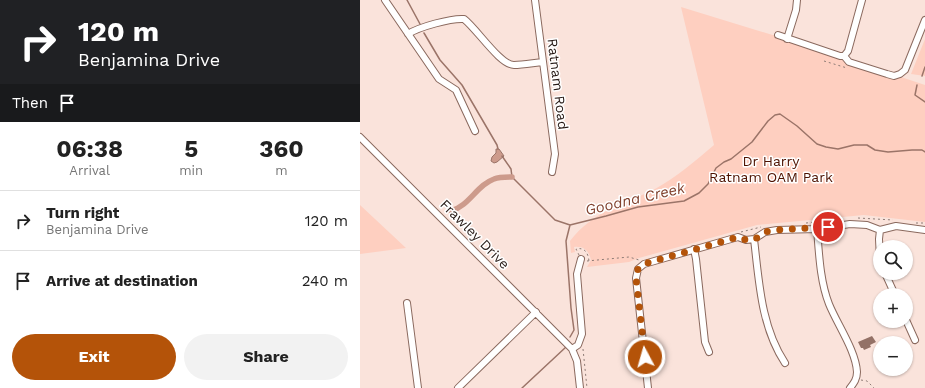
<!DOCTYPE html>
<meta charset="utf-8">
<style>
:root{--surface:#fff;--page:#f2f2f2;--text:#222;--muted:#767676;--line:#e0e0e0;--accent:#b45309}
body{margin:0;font-family:"Work Sans",sans-serif;background:var(--page);color:var(--text);height:100vh;display:flex;flex-direction:column;font-size:15px;white-space:nowrap}
*{box-sizing:border-box;margin:0}
p{font-size:13px;color:var(--muted)}
.icon{flex:none;width:22px;height:22px;fill:none;stroke:currentColor;stroke-width:2;stroke-linecap:round;stroke-linejoin:round}
.map{position:relative;flex:1;overflow:hidden}
.sheet{display:flex;flex-direction:column;background:var(--surface);width:360px}
.sheet>*{flex:none}
.hud{background:#202124;color:#fff;overflow:hidden}
.fabs{position:absolute;left:513px;top:240px;display:grid;gap:8px}
.fabs a{display:grid;place-items:center;width:40px;height:40px;border-radius:50%;background:var(--surface);box-shadow:0 1px 3px #0004;font-size:20px}
.pin{position:absolute;display:grid;place-items:center;width:34px;height:34px;color:#fff;margin:-17px;border:2px solid #fff;border-radius:50%;box-shadow:0 1px 4px #0007}
.me{position:absolute;width:44px;margin:-22px;rotate:354deg;stroke-linejoin:round;filter:drop-shadow(0 0 3px #0008)}
.turn{display:flex;align-items:center;gap:14px;height:84px;padding:0 12px;font-size:18px}
.turn .icon{width:52px;height:52px;stroke-width:2.5}
.turn b{display:block;font-size:28px;line-height:34px}
.then{display:flex;align-items:center;height:38px;padding:0 12px;background:#0003;gap:8px;font-size:15px}
.eta{display:flex;justify-content:space-evenly;align-items:center;height:68px;text-align:center}
.eta b{font-size:24px;font-weight:700;line-height:28px}
.cta{display:flex;gap:8px;margin-top:auto;padding:8px 12px}
.cta a{flex:1;height:46px;border-radius:24px;background:var(--accent);color:#fff;font-size:16px;font-weight:700;line-height:46px;text-align:center}
.cta a+a{background:var(--page);color:var(--text)}
ul{padding:0;list-style:none}
li{display:flex;align-items:center;gap:12px;height:60px;padding:0 12px;border-top:1px solid var(--line)}
li div{flex:1}
li b{display:block;font-size:15px}
li em{font-style:normal}
main{display:flex;flex:1;min-height:0}
.map>svg:first-child{display:block}
</style>
<main>
<section class="sheet">
<div class="hud">
<div class="turn"><svg class="icon" aria-label="right" viewBox="0 0 24 24"><path d="M7 20v-9h11M14 6l5 5-5 5"/></svg><div><b>120 m</b>Benjamina Drive</div></div>
<div class="then">Then<svg class="icon" aria-label="arrive" viewBox="0 0 24 24"><path d="M6 21V4h12l-3 4 3 4H6"/></svg></div>
</div>
<div class="eta">
<div><b>06:38</b><p>Arrival</p></div>
<div><b>5</b><p>min</p></div>
<div><b>360</b><p>m</p></div>
</div>
<ul>
<li><svg class="icon" aria-label="right" viewBox="0 0 24 24"><path d="M7 20v-9h11M14 6l5 5-5 5"/></svg><div><b>Turn right</b><p>Benjamina Drive</p></div><em>120 m</em></li>
<li><svg class="icon" aria-label="arrive" viewBox="0 0 24 24"><path d="M6 21V4h12l-3 4 3 4H6"/></svg><div><b>Arrive at destination</b></div><em>240 m</em></li>
</ul>
<div class="cta"><a>Exit</a><a>Share</a></div>
</section>
<div class="map">
<svg width="565" height="388" viewBox="0 0 565 388">
<rect width="100%" height="100%" fill="#fae3db"/>
<path fill="#fecfc0" d="M321 7 442 44 565 85V222L504 215 397 225 279 258 269 262 227 267 231 260C229 251 224 246 214 247L215 252 211 253 210 241C233 211 263 205 295 189 317 177 335 161 354 145Z
M565 39V76L551 74Z
M0 205 46 248 0 254Z"/>
<path fill="#cd9b8c" stroke="#9b7468" d="M136 149H139L144 156 137 162 134 163 131 161 132 157 136 153Z"/>
<g fill="none" stroke-linecap="round" stroke-linejoin="round">
<path stroke="#9b7468" stroke-width="1.5" d="M47 0 60 24
M64 33 80 60 102 85 137 145 138 149
M562 76 565 67
M557 85 555 95 565 102
M142 156 151 169 152 177 195 220 210 225 246 216 278 207 324 201 339 193 348 184 356 168 364 162 371 159 392 142 408 121 415 115 420 114 437 126 457 144 466 147 478 149 494 145H507L515 150 528 152 552 150H562L565 152
M210 225 206 241 211 308 214 330 210 337
M162 388 206 347"/>
<path stroke="#cd9b8c" stroke-width="5.5" d="M91 211C109 206 117 185 134 179 139 177 146 177 152 177"/>
</g>
<path fill="#937166" d="M512 336 516 342 510 345 511 347 504 350 503 348H501L498 342Z"/>
<g fill="none" stroke-linecap="round" stroke-linejoin="round">
<defs>
<path id="minor" d="M25 0 79 79 96 90 115 131
M175 0 195 154 192 172
M48 34C59 27 91 18 104 19 117 29 140 65 154 65 163 65 173 63 183 62
M418 35 480 56H484L488 51 502 0
M427 39 436 10 437 0
M484 56 489 62 527 74 534 76 540 74 545 70 565 20
M0 137 212 349 217 361 220 388
M457 229C459 253 460 281 469 304 477 324 496 351 497 372 497 379 494 383 490 388
M394 239C399 281 401 327 425 363
M334 249 336 259 345 342 349 352
M520 259 519 239 520 230
M525 273 535 295
M47 303 58 388
M546 320 555 340
M212 349 218 345 222 334 217 274 221 259
M98 388 176 312
M288 388 276 278 278 269 284 264 378 237 386 240 394 239 405 232 417 230 457 229 490 224 507 225 520 230 536 226 565 230"/>
</defs>
<use href="#minor" stroke="#8a695e" stroke-width="8"/>
<path stroke="#8d7b75" stroke-width="1" stroke-dasharray="2 3" stroke-linecap="butt" d="M464 61 487 68
M498 218 533 220
M446 223 469 221
M556 223H565
M381 232 401 227
M219 255 216 249C225 247 228 253 229 261
M227 261 269 257 279 260
M223 349 227 388
M501 380 507 381 514 388"/>
<use href="#minor" stroke="#fff" stroke-width="6"/>
</g>
<g fill="none" stroke-linecap="round" stroke-linejoin="round">
<path stroke="#b45309" stroke-width="7" stroke-dasharray="0 12.6" d="M285 357 276 278 278 269 284 264 378 237 386 240H394L405 232 417 230 468 227"/>
</g>
<g text-anchor="middle" dominant-baseline="central" stroke-width="3" stroke-linejoin="round" paint-order="stroke">
<g font-size="14" fill="#261915" stroke="#fff">
<text transform="translate(198 84) rotate(83)">Ratnam Road</text>
<text transform="translate(115 234) rotate(45)">Frawley Drive</text>
</g>
<g font-size="14" fill="#4e1200" stroke="#fff">
<text x="411" y="161">Dr Harry<tspan x="411" dy="16">Ratnam OAM Park</tspan></text>
</g>
<g font-size="15" font-style="italic" fill="#81412d" stroke="#fff">
<text transform="translate(275 199) rotate(-13)">Goodna Creek</text>
</g>
</g>
</svg>
<div class="fabs">
<a><svg class="icon" aria-label="search" viewBox="0 0 24 24"><circle cx="10" cy="10" r="6"/><path d="M15 15l6 6"/></svg></a>
<a>+</a>
<a>−</a>
</div>
<div class="pin" style="left:468px;top:227px;background:#d93025"><svg class="icon" aria-label="arrive" viewBox="0 0 24 24"><path d="M6 21V4h12l-3 4 3 4H6"/></svg></div>
<svg class="me" style="left:285px;top:357px" viewBox="-20 -20 40 40"><circle r="17" fill="#b45309" stroke="#fff" stroke-width="3"/><path d="M0-11L8 9 0 5-8 9z" fill="#fff"/></svg>
</div>
</main>
